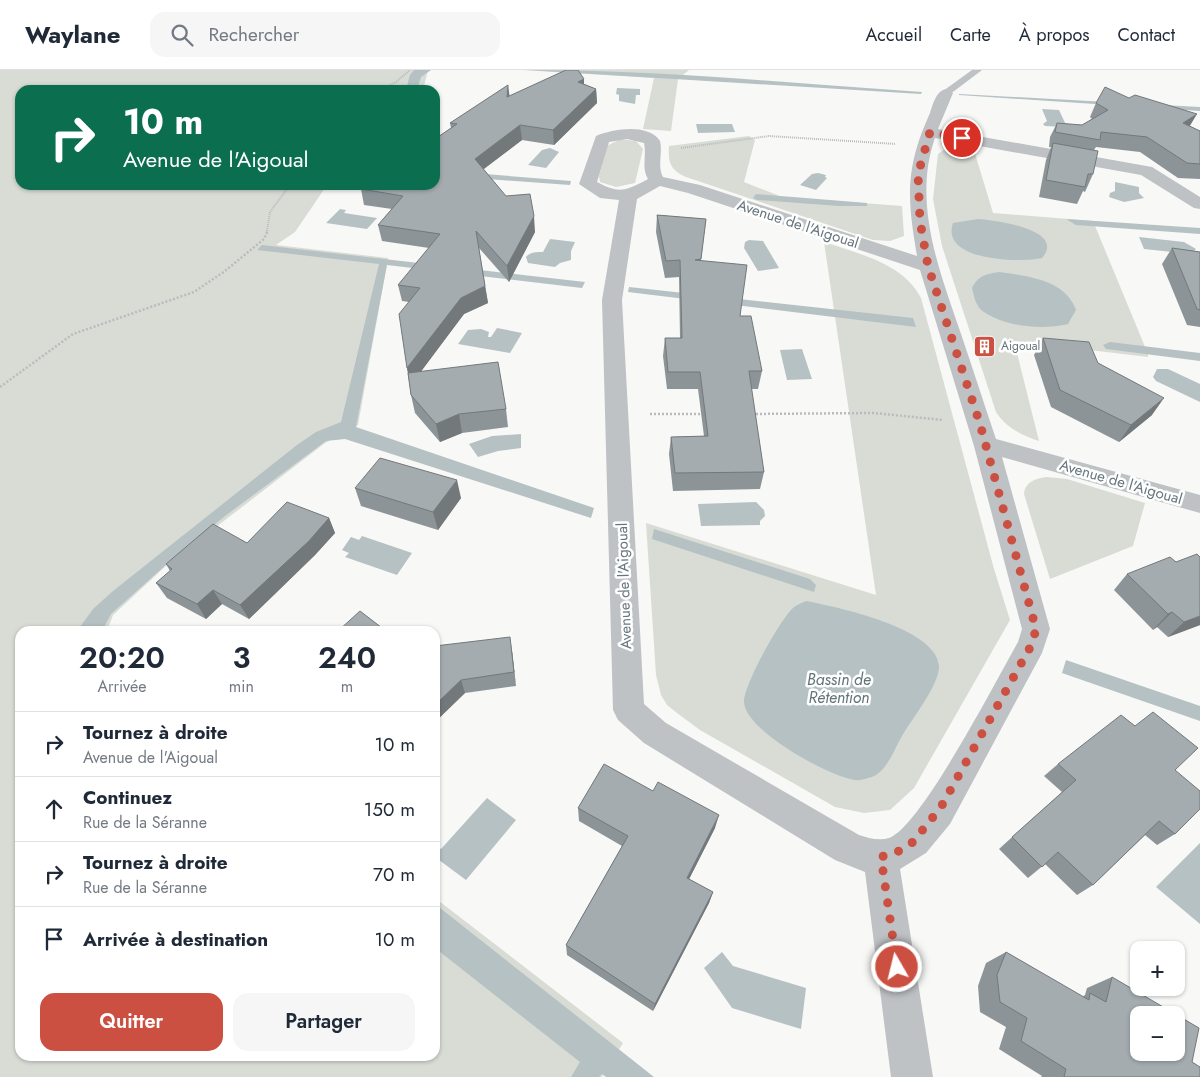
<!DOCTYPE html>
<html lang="fr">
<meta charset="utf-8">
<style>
:root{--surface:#fff;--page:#f6f6f7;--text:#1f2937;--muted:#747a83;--line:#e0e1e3;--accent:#cc5041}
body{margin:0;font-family:Jost,sans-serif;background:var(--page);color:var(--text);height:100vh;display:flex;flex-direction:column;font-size:19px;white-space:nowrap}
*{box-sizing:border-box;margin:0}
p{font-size:16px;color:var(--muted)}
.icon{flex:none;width:28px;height:28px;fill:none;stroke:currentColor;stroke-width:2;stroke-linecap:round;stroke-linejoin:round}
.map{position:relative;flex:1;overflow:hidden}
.panel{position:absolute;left:15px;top:556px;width:425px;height:435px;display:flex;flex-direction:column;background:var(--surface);border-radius:15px;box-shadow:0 1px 4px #0004}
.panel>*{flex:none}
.guide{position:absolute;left:15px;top:15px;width:425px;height:105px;border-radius:15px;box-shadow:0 1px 4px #0004;background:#0b6e4f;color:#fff;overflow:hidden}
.buttons{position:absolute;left:1130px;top:871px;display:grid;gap:10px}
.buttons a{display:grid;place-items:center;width:55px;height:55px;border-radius:10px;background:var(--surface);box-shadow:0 1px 4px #0004;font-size:25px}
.pin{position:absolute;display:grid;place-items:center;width:42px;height:42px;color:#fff;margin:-21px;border:2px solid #fff;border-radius:50%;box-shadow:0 1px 5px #0007}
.me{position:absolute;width:55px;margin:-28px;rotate:352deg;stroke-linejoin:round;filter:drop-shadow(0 0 4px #0008)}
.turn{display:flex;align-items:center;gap:18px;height:105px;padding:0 25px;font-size:22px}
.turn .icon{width:65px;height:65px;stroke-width:2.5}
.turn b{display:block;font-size:35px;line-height:42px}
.eta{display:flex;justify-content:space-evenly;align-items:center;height:85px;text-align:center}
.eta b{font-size:30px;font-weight:600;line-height:35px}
.cta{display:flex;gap:10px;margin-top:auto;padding:10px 25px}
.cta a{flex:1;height:58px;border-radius:15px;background:var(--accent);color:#fff;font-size:20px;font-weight:600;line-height:58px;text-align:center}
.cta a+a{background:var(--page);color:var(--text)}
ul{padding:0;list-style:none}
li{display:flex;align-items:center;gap:15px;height:65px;padding:0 25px;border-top:1px solid var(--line)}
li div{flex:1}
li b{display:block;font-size:19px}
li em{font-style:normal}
header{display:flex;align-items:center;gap:30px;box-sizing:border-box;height:70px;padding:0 25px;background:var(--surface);border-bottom:1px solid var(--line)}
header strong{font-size:24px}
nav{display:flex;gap:28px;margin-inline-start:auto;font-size:18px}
.search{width:350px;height:45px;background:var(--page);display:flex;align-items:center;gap:12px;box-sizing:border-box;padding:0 18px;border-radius:15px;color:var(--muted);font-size:19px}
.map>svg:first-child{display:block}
</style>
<header>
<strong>Waylane</strong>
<div class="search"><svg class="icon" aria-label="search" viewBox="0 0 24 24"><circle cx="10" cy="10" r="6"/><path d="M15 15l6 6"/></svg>Rechercher</div>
<nav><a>Accueil</a><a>Carte</a><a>À propos</a><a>Contact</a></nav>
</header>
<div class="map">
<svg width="1200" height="1007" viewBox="0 0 1200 1007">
<rect width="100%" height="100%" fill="#f8f8f6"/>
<path fill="#d8dcd5" d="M0 0H428L423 20H20V115H327L295 162 276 175 388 188 358 355 325 373 168 494 113 545 107 561H20V986H435V828L623 973 602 1007H0Z
M522 0H689L678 9 671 61 643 59 654 8Z
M749 66 755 70 744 112 782 127 902 136 904 166 890 171 873 170 686 107C670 100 668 92 669 76Z
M620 69 636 71 643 79 635 113 616 117 600 112 599 106 607 76Z
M955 76 973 77 993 143 1093 151 1148 284V287L1014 271 1039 371C1022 365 1006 358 996 342L942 176 933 129 938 84 945 79Z
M824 172C859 184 903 193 921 228L994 499 1010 550 914 718 890 740 864 743 835 737 700 660 677 643 667 635 661 625 656 605 646 453 876 525Z
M1047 407 1067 409 1145 433 1133 476 1050 509 1024 424C1025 412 1036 408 1047 407Z"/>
<path fill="#b6c1c4" d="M414 0H431L421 7 417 20H406L410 5Z
M527 0C658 0 790 13 922 22L921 24Z
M617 18 640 19V25H636L635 34 619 31V25L616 24Z
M959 24 1200 37V41L959 25Z
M1042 39 1059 40 1067 57 1045 56 1043 54 1047 51Z
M696 54H732L735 62 698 63Z
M550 78 559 82 546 98 528 95 542 80Z
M435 100 571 111 570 115 474 108Z
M818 103 826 105 825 107 827 108 816 120 800 115 812 104Z
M1115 112 1139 117V123L1144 128 1124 132 1109 127 1110 123 1115 121Z
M756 124 867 133V136H839L757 130 753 128Z
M340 139 346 140 344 143 377 148 367 159 326 153Z
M978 149C994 150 1067 159 1042 188 1020 193 940 191 953 153Z
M1066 149 1200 158V164L1076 155Z
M1139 167 1184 172 1196 179 1191 184 1144 179Z
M550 169 575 172 571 181V190L560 193 555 197 528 193 526 187C530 182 536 182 543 182Z
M749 170 763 171 779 198 758 201 744 178 745 172Z
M262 175 585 212 582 218 387 195 356 357 594 438 591 448 345 369 326 371 225 446 168 493 111 544 102 561H77L93 539 113 521 297 375 316 362 341 352 379 194 257 180Z
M999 202C1027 206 1065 209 1076 240L1068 254C1043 260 1006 257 984 242 976 237 974 227 972 218 978 206 985 204 999 202Z
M629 217 913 248 916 257 628 222Z
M497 258 522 263 510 283 458 274 468 260 481 259 489 262 488 267H491Z
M1110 272 1200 283V291L1106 279 1103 275Z
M802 279 812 309 787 310 780 280Z
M1157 299H1168L1200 314V332L1156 311 1153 307Z
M521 364V378L498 381 478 387 469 374 492 366Z
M756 432 764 440 765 446 760 451V455L701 456 698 434Z
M654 459 810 509 816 515 814 522 652 469Z
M362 466 412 483 397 505 345 487 349 483 342 480 351 467 359 470Z
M806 531C837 537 937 558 939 596 940 614 911 650 902 666 895 678 887 700 874 706 869 708 860 711 855 710 830 707 745 661 744 632 744 614 780 550 793 538 796 535 802 533 806 531Z
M1066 590 1200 636V651L1062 603Z
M487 728 516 750 466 810 435 787V775L441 779Z
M1200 773V854L1156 817Z
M435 834 654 1007H606L602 1004 599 1007H571L580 992 435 878Z
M722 882 733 896 806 918 801 959 732 938 704 898Z"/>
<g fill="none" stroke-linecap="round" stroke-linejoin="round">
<path stroke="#b8bcbe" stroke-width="2" stroke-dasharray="1 1" stroke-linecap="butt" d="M380 20 396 12 410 0
M681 78 769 66 896 74
M267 161 270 142 290 115"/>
<path stroke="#b8bcbe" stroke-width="2.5" stroke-dasharray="2 2" stroke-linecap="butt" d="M0 317 73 264 194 222 225 201 264 169 268 160
M650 344H704
M752 344 874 343 943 350"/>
<path fill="#bec2c5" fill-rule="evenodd" d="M972 0H982L949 25H943V21Z"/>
<path fill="#bec2c5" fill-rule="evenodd" d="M946 19 953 23 938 59 1152 97 1200 127V139L1194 138 1141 105 935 68C912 133 940 202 961 264 973 299 984 334 996 369L1200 425V443L1002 387 1050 559 1042 583 950 754 926 783 900 799 933 1007H891L865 802 835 790 644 673 618 650 613 640 602 230 619 130 600 128 579 114 596 66C613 59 648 53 660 71 663 83 657 96 663 107L700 115 917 186C907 128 905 98 930 43 933 34 936 21 946 19ZM627 69 644 73C647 87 641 97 648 109 626 121 619 124 597 112L609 72ZM660 116 688 123 920 200 974 376 1022 559 1018 572C998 607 921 757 889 768 879 771 868 768 859 765L666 653 644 634 622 230 637 129Z"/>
</g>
<path fill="#8d9497" d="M584 9V14L596 19 597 33 554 75 522 70 483 99 535 162 509 212 479 178 488 233 464 244 421 301 506 339 508 357 462 363 440 372 415 343 411 325 407 298 409 232 402 231 398 215 429 178 382 171 378 155 392 139 364 135 361 119 451 58 450 53 509 26Z
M1096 33 1190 56 1200 61V109L1178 108 1140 82 1096 77 1094 80 1093 104 1085 122 1083 121 1077 134 1039 127 1046 90 1051 77H1049L1050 67 1057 53 1082 55 1092 49 1090 47Z
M657 145 706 149 701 190 740 246 762 301 758 319H751L764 402 760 419 673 421 669 384 671 367 704 366 698 319H667L663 286 665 268H680L679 207 665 208 656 162Z
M1172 178 1200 182V257L1187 255 1162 194Z
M1043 268 1098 293 1152 345 1119 372 1051 337 1034 285Z
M355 418 461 428 438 460 361 436Z
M329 448 335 463 315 485 249 549 222 534 206 549 167 528 156 513 170 501 166 494 247 473Z
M1127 504 1200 555 1168 567 1157 557 1153 560 1114 520Z
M435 576 512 581 516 616 465 623 435 652Z
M1058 694 1175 700V764L1157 775 1145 765 1093 815 1077 825 1045 794 1028 808 999 779 1062 722 1044 706Z
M578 738 715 758 689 809 713 822 709 833 653 941 567 885 566 875 622 776 579 751Z
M1006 882 1082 927 1085 925 1087 918 1112 907 1192 992 1200 1007H1041L1042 1006 999 979 1006 957 980 942 978 916 986 893Z"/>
<path fill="#73787b" d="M584 9V23L578 12Z
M508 15 510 29 507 27Z
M596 19 597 33 554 75 553 60Z
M1197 44 1188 59 1183 53Z
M520 55 522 70 476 105 475 89Z
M534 146 535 162 509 212 507 196Z
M485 216 488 233 464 244 411 315 407 298 461 228Z
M1164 328 1152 345 1119 372 1131 355Z
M459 344 462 363 440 372 436 354Z
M457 410 461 428 438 460 433 442Z
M329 448 335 463 315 485 249 549 240 535Z
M213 520 222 534 206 549 197 534Z
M1172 542 1157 557 1153 560 1168 544Z
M1200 546V555L1168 567 1184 552Z
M510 567 512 581 516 616 514 602Z
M461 610 465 623 435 652V635Z
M719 745 715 758 684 819 687 808Z
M713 822 709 833 653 941 655 934Z"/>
<path fill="#a4acb0" stroke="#73787b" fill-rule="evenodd" d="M566 0H578L584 9 578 12 596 19 553 60 520 55 475 89 506 126 530 124 534 146 507 196 476 161 485 216 461 228 407 298 399 244 420 218 398 215 440 164 378 155 403 126 361 119 367 115H435V69L457 54 450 53 508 15 507 27Z
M1105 17 1129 28 1135 25 1197 44 1183 53 1200 61V94L1187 93 1147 67 1101 62 1100 70 1055 62 1057 53 1082 55 1108 40 1096 33Z
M1053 73 1098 81 1093 104H1088L1085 117 1046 110Z
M657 145 706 149 701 189 695 190 747 195 740 246H751L762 301H749L764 402 675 403 671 367 708 366 700 302H668L665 268H682L680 190 666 191Z
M1172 178 1200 182V240L1197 239Z
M1043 268 1089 272 1098 293 1164 328 1131 355 1060 320Z
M498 292 506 339 459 344 436 354 411 325 408 303Z
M380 388 457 410 433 442 355 418Z
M287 432 329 448 309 471 240 535 213 520 197 534 156 513 172 499 166 494 213 454 247 473Z
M1197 484 1200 487V546L1184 552 1172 542 1168 544 1127 504 1170 487 1176 492Z
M360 541 386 561H338Z
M510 567 514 602 461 610 435 635V576Z
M1153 642 1198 678 1175 700 1200 721V739L1175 764 1159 751 1093 815 1058 782 1042 797 1012 767 1076 710 1058 694 1121 645 1135 656Z
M604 694 653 721 658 712 719 745 687 808 713 822 655 934 566 875 628 766 578 738Z
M1006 882 1089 930 1090 923 1106 932 1112 907 1199 958 1192 992 1200 997V1007H1064L1066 999 1021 971 1027 948 1000 932 997 905ZM1139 945H1176V982H1139Z"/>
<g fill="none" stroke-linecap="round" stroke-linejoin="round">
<path stroke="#cc5041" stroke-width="9" stroke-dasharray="0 16.2" d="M897 897 881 787 899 781 913 772 941 737 1032 574 1036 559 980 354 928 196 920 151 918 104 930 62 962 68"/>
</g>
<defs>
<symbol id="building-square" viewBox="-11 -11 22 22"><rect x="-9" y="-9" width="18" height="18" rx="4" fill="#cc5041" stroke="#fff"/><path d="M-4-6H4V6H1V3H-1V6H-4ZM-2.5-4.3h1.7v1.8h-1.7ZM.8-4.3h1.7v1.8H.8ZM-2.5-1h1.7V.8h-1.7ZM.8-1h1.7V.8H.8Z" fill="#fff"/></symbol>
</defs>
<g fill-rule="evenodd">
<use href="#building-square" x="972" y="264" width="25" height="25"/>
</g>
<g text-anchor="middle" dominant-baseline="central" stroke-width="5" stroke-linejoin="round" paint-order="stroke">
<g font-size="12" fill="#66767d" stroke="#fff" text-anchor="start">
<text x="1001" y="276">Aigoual</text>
</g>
<g font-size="15" fill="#66767d" stroke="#fff">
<text transform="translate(798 154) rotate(18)">Avenue de l'Aigoual</text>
<text transform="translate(1121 412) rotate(16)">Avenue de l'Aigoual</text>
<text transform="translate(624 516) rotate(-92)">Avenue de l'Aigoual</text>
</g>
<g font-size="16" font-style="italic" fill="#617477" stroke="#fff">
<text x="839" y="609">Bassin de<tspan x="839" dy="18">Rétention</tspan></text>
</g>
</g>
</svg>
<div class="buttons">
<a>+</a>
<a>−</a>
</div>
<div class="pin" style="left:962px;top:68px;background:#d93025"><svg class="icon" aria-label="arrive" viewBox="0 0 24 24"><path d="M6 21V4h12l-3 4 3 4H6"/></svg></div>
<svg class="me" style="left:897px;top:897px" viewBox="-20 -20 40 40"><circle r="17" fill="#cc5041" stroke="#fff" stroke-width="3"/><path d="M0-11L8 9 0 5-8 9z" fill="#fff"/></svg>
<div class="guide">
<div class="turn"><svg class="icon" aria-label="right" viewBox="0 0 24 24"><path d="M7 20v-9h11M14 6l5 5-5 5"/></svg><div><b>10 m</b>Avenue de l'Aigoual</div></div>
</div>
<section class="panel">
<div class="eta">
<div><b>20:20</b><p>Arrivée</p></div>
<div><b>3</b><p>min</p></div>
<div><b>240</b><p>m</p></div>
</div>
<ul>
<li><svg class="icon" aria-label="right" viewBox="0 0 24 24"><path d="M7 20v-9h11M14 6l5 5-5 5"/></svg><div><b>Tournez à droite</b><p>Avenue de l'Aigoual</p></div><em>10 m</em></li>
<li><svg class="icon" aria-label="ahead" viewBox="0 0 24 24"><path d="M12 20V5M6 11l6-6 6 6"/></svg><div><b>Continuez</b><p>Rue de la Séranne</p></div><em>150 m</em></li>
<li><svg class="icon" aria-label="right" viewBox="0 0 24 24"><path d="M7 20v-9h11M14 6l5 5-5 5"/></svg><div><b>Tournez à droite</b><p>Rue de la Séranne</p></div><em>70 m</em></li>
<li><svg class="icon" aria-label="arrive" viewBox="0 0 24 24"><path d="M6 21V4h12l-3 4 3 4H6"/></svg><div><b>Arrivée à destination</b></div><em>10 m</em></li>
</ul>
<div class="cta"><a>Quitter</a><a>Partager</a></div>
</section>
</div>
